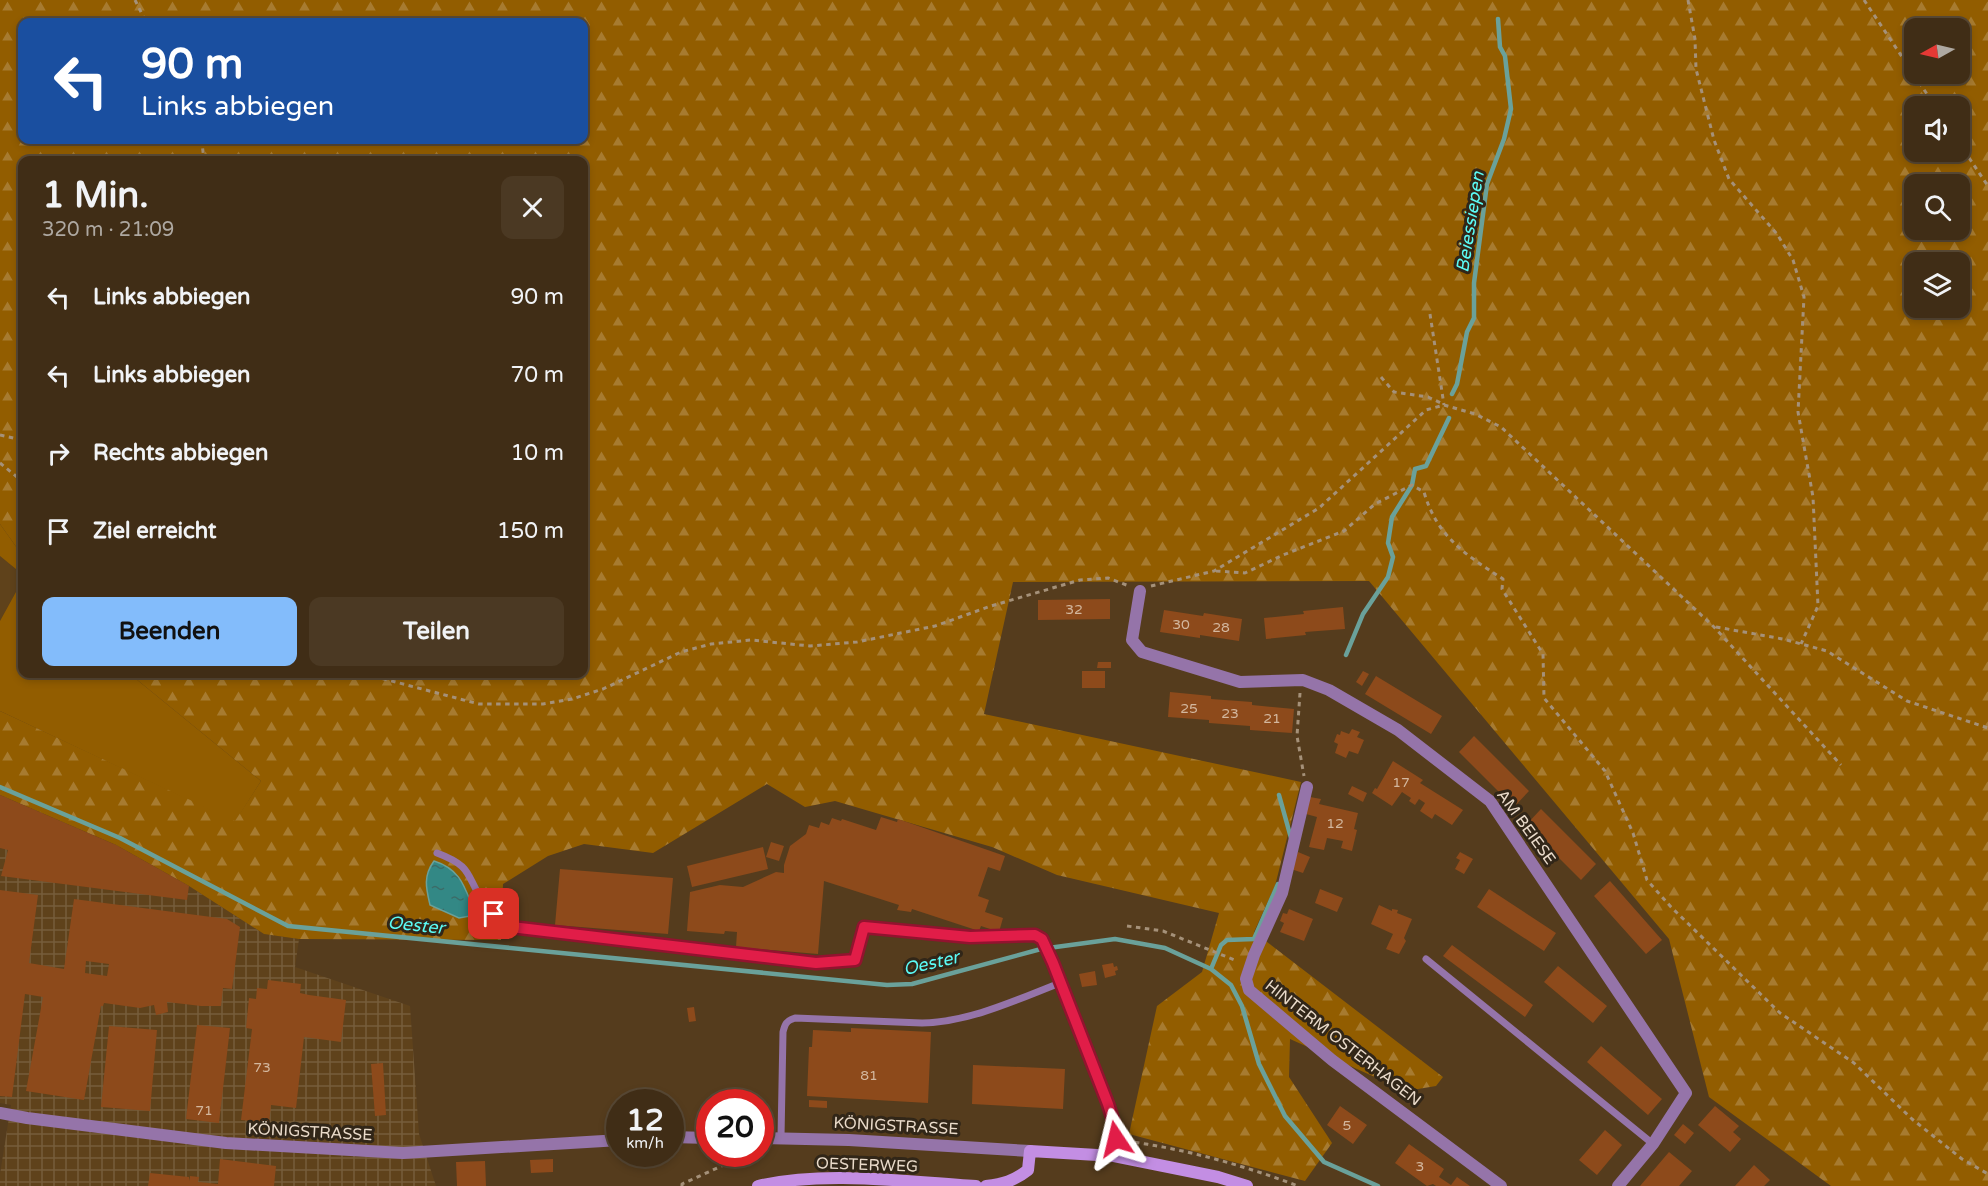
<!DOCTYPE html>
<html lang="de">
<meta charset="utf-8">
<style>
:root{--surface:#402d16;--page:#4b3923;--text:#f1f3f6;--muted:#aea8a1;--line:#594935;--accent:#83bcfb}
body{margin:0;font-family:"Varela Round",sans-serif;background:var(--page);color:var(--text);height:100vh;display:flex;flex-direction:column;font-size:22px;white-space:nowrap}
*{box-sizing:border-box;margin:0}
p{font-size:20px;color:var(--muted)}
.icon{flex:none;width:33px;height:33px;fill:none;stroke:currentColor;stroke-width:2;stroke-linecap:round;stroke-linejoin:round}
.map{position:relative;flex:1;overflow:hidden}
.details{position:absolute;left:18px;top:156px;width:570px;height:522px;display:flex;flex-direction:column;background:var(--surface);border-radius:12px;box-shadow:0 3px 9px #0003,0 0 0 2px var(--line)}
.details>*{flex:none}
.banner{position:absolute;left:18px;top:18px;width:570px;height:126px;border-radius:12px;box-shadow:0 3px 9px #0003,0 0 0 2px var(--line);background:#1a4fa0;color:#fff;overflow:hidden}
.needle{width:39px;rotate:262deg}
.buttons{position:absolute;left:1904px;top:18px;display:grid;gap:12px}
.buttons a{display:grid;place-items:center;width:66px;height:66px;border-radius:12px;background:var(--surface);box-shadow:0 3px 9px #0003,0 0 0 2px var(--line);font-size:30px}
.speed{position:absolute;left:606px;top:1089px;display:flex;gap:12px;font-size:30px;font-weight:700;text-align:center}
.speed>*{display:grid;place-content:center;width:78px;height:78px;border-radius:50%;background:var(--surface);box-shadow:0 3px 9px #0003,0 0 0 2px var(--line);line-height:1}
.speed small{font-size:15px;font-weight:400}
.speed .limit{border:9px solid #d22;background:#fff;color:#111}
.pin{position:absolute;display:grid;place-items:center;width:51px;height:51px;color:#fff;margin:-26px;border-radius:12px;box-shadow:0 3px 9px #0006}
.me{position:absolute;width:66px;margin:-33px;rotate:350deg;stroke-linejoin:round;filter:drop-shadow(0 0 4px #0008)}
.turn{display:flex;align-items:center;gap:21px;height:126px;padding:0 24px;font-size:27px}
.turn .icon{width:78px;height:78px;stroke-width:2.5}
.turn b{display:block;font-size:42px;line-height:51px}
.round{display:grid;place-items:center;flex:none;width:63px;height:63px;border-radius:12px;background:var(--page)}
.summary{display:flex;align-items:center;justify-content:space-between;height:102px;padding:0 24px}
h1{font-size:36px;font-weight:800;line-height:45px}
.button{display:flex;gap:12px;margin-top:auto;padding:12px 24px}
.button a{flex:1;height:69px;border-radius:12px;background:var(--accent);color:#111;font-size:24px;font-weight:800;line-height:69px;text-align:center}
.button a+a{background:var(--page);color:var(--text)}
ul{padding:0;list-style:none}
li{display:flex;align-items:center;gap:18px;height:78px;padding:0 24px}
li div{flex:1}
li b{display:block;font-size:22px}
li em{font-style:normal}
.map>svg:first-child{display:block}
</style>
<div class="map">
<svg width="1988" height="1186" viewBox="0 0 1988 1186">
<defs>
<pattern id="industrial-grid" width="8" height="8" patternUnits="userSpaceOnUse" patternTransform="scale(1.5)"><rect width="8" height="8" fill="#5f421b"/><path d="M0 4h8M4 0v8" fill="none" stroke="#765d3b"/></pattern>
<pattern id="forest-firs" width="22" height="20" patternUnits="userSpaceOnUse" patternTransform="scale(1.5)"><rect width="22" height="20" fill="#925d00"/><path d="M5 1l3.5 6h-7zM16 11l3.5 6h-7z" fill="#a77b30"/></pattern>
<pattern id="water-ripples" width="26" height="14" patternUnits="userSpaceOnUse" patternTransform="scale(1.5)"><rect width="26" height="14" fill="#338885"/><path d="M2 4q2-2 4 0t4 0M15 11q2-2 4 0t4 0" fill="none" stroke="#3b6c68"/></pattern>
</defs>
<rect width="100%" height="100%" fill="#553c1d"/>
<path fill="#5f421b" d="M0 556 22 574V581L0 621Z"/>
<path fill="url(#industrial-grid)" d="M0 795 116 845 189 886 264 934 299 939 295 967 410 1006 419 1134 436 1186H0V1174L11 1105 0 1103Z"/>
<path fill="#925d00" d="M0 524 22 555V574L0 556Z
M22 581V674H130L261 781 235 822 0 711V621Z"/>
<path fill="url(#forest-firs)" fill-rule="evenodd" d="M0 0H1988V1186H1831L1709 1097 1669 939 1369 581 1013 582 984 714 1301 782 1275 886 1254 932 1443 1077 1436 1086 1406 1091 1290 1039 1289 1077 1332 1143 1305 1181 1129 1134 1157 1006 1202 972 1219 913 1057 875 992 847 835 801 805 807 767 784 653 853 584 844 548 856 503 884 501 940 299 939 264 934 189 886 116 845 0 795V711L235 821 261 781 130 674H584V160H22V555L0 524ZM22 22H584V140H22ZM1914 28H1959V74H1914ZM1914 106H1959V152H1914ZM1914 184H1959V230H1914ZM1914 262H1959V308H1914Z"/>
<path fill="url(#water-ripples)" stroke="#6aa19a" stroke-width="1.5" d="M434 861C463 870 465 890 476 915L459 918 430 905C426 888 423 876 434 861Z"/>
<g fill="none" stroke-linecap="round" stroke-linejoin="round">
<path stroke="#6aa19a" stroke-width="4.5" d="M1452 394 1457 384 1467 332 1474 318V283L1487 184 1504 139 1511 109 1505 56 1500 47 1498 19
M1346 655 1363 614 1388 577 1393 557 1388 543 1392 517 1412 485 1415 469 1426 466 1449 418
M0 787 120 838 288 926 887 985 912 984 1041 949 1115 939 1165 948 1211 969 1231 985 1242 1006 1259 1064 1285 1116 1324 1162 1378 1186
M1279 795 1291 838
M1211 969 1221 945 1227 940 1254 939 1278 884"/>
</g>
<path fill="#8d4a1b" fill-rule="evenodd" d="M1110 599V619L1038 620V600Z
M1343 607 1345 629 1305 632 1306 635 1266 639 1264 618 1304 614 1303 611Z
M1164 610 1203 616 1204 613 1242 619 1239 641 1200 635V638L1160 632Z
M1098 662H1111V668H1097Z
M1082 671H1105V688H1082Z
M1363 671 1369 674 1362 686 1356 682Z
M1376 676 1442 716 1431 734 1365 694Z
M1170 692 1211 696V699L1252 702V705L1294 709 1292 733 1250 730V726L1209 723V720L1168 717Z
M1352 729 1360 732 1357 737 1364 740 1358 754 1349 751 1346 758 1335 753 1338 744 1334 742 1337 734 1340 735 1341 731 1349 734Z
M1474 736 1529 791 1514 807 1459 752Z
M1393 761 1423 780 1420 783 1463 810 1452 825 1435 814 1432 819 1420 811 1425 803 1419 799 1415 805 1409 801 1411 798 1402 792 1392 806 1372 793 1375 788 1377 789Z
M1352 786 1367 793 1363 802 1348 794Z
M0 795 116 845 189 886 187 900 1 876 8 850 0 848Z
M1310 797 1321 799 1319 804 1358 813 1354 829 1357 830 1352 851 1341 848 1343 841 1327 838 1324 850 1309 847 1317 817 1306 814Z
M1541 809 1596 864 1581 880 1526 825Z
M881 817 897 822 898 819 1005 856 1000 871 988 867 978 896 989 900 985 912 1003 918 999 932 981 926 979 931 912 909 911 912 897 910 899 905 824 881 818 954 736 947 737 932 725 931 724 934 687 931 690 892 720 885 743 887 776 872 784 873V865L790 846 806 834 809 825 819 828 821 822 829 825 832 818 841 821 842 819 876 830Z
M771 842 784 846 779 861 766 857Z
M763 847 768 869 692 887 687 866Z
M1298 852 1310 857 1303 873 1291 869Z
M1460 852 1473 859 1464 874 1455 869 1460 860 1456 858Z
M560 869 673 878 668 934 555 925Z
M1610 881 1662 940 1646 954 1594 896Z
M1320 889 1343 898 1337 912 1315 903Z
M1489 889 1556 933 1544 951 1477 907Z
M0 890 38 895 29 963 64 969 74 899 227 919 240 927 232 989 223 988 221 1006H201L167 1002 168 1012 156 1015 154 1005 140 1008 104 1003 103 1006H101L84 1100 26 1091 43 997 25 994 12 1097 0 1096ZM86 961 109 964 107 976 85 973Z
M1379 905 1392 911V909L1398 910 1397 913 1412 919 1404 938 1406 941 1399 954 1386 949 1393 934 1371 924Z
M1289 909 1313 919 1304 941 1280 932 1284 923 1280 921 1283 913 1287 914Z
M1452 945 1533 1005 1525 1017 1443 956Z
M1113 963 1114 967 1117 966 1118 970 1115 971 1116 975 1105 978 1102 965Z
M1558 966 1607 1006 1593 1023 1544 982Z
M1095 971 1097 985 1082 987 1079 974Z
M268 980 301 984 300 993 309 995 346 1000 341 1042 304 1037 296 1108 271 1105 269 1123 241 1120 252 1029 246 1028 249 998 256 999 257 988 267 989Z
M694 1007 696 1021 689 1022 687 1008Z
M197 1025 230 1028 219 1123 186 1119Z
M109 1026 157 1030 150 1111 101 1107Z
M851 1028 931 1032 928 1103 807 1096 809 1047H812L813 1030 851 1032Z
M1601 1046 1662 1099 1648 1115 1587 1062Z
M383 1063 386 1115 375 1116 371 1064Z
M973 1065 1065 1069 1063 1109 972 1104Z
M809 1100 827 1101V1108L809 1107Z
M1340 1106 1367 1125 1353 1144 1327 1125Z
M1715 1106 1739 1126 1733 1132 1741 1139 1730 1152 1698 1125Z
M1683 1124 1694 1133 1685 1144 1674 1135Z
M1605 1130 1622 1145 1597 1175 1579 1160Z
M1409 1144 1444 1169 1439 1177 1451 1185 1457 1177 1470 1186H1436L1433 1184 1427 1186 1395 1163Z
M1669 1152 1692 1171 1679 1186H1640Z
M220 1159 276 1166 274 1186H148L150 1173 189 1177 190 1181V1176L199 1177 198 1182 218 1184Z
M553 1159V1172L531 1173 530 1160Z
M485 1161 486 1186H457L456 1162Z
M1754 1165 1770 1180 1764 1186H1735Z"/>
<g fill="none" stroke-linecap="round" stroke-linejoin="round">
<path stroke="#a59179" stroke-width="3" stroke-dasharray="4.5 4.5" stroke-linecap="butt" d="M135 0 146 22
M1688 0 1695 39 1696 69 1714 140 1729 179 1777 234 1793 260 1804 297 1798 412 1813 497 1818 606 1801 644
M1864 0 1935 106
M200 140 202 143 204 160
M1959 143 1988 186
M1430 314 1444 405
M1381 377 1394 392 1428 397 1443 404
M0 435 22 440
M0 463 22 481
M1216 571 1245 573 1283 555 1344 531 1375 504 1412 485 1424 492C1437 537 1466 555 1503 579L1502 589 1543 654 1544 698 1605 771 1633 833 1647 880 1671 907 1780 1013 1854 1063 1912 1119 1962 1159 1988 1174
M1151 586 1214 571 1319 508 1426 410 1444 405 1475 414 1501 427 1714 627 1841 765
M1716 627 1783 639 1827 651 1907 701 1988 728
M365 674 479 704H543L572 699 603 689 681 652 711 644 751 640 810 646 857 642 935 626 991 606 1080 580 1108 578 1129 586
M1300 693 1297 736 1304 776
M1127 926 1163 931 1237 961
M1126 1141C1185 1149 1243 1165 1298 1186
M682 1186V1184L726 1164 728 1154"/>
<path stroke="#9574a9" stroke-width="7" d="M437 853C474 867 465 875 484 903 490 911 497 918 503 926L816 963 855 960 864 927 970 937 1035 935 1042 939 1060 983C1016 1000 970 1022 922 1023L795 1018C786 1021 785 1024 783 1032L781 1137
M1426 959 1653 1144
M1060 983 1112 1114 1116 1134 1114 1156"/>
<path stroke="#9574a9" stroke-width="12" d="M1140 591 1132 640 1142 652 1240 682 1303 680 1329 690 1398 730 1490 801 1686 1093 1653 1144 1618 1186
M1307 787 1282 893 1254 955 1246 979 1249 990 1332 1060 1501 1186"/>
<path stroke="#9574a9" stroke-width="12" d="M0 1113 27 1118 226 1143 403 1153 620 1140
M670 1137 710 1138
M760 1138 849 1140 1030 1151"/>
<path stroke="#c38ee3" stroke-width="12" d="M758 1186C826 1170 906 1182 976 1186
M986 1186C1003 1184 1014 1181 1028 1170L1030 1151 1114 1156 1218 1177 1247 1186"/>
</g>
<g fill="none" stroke-linecap="round" stroke-linejoin="round">
<defs>
<path id="route" d="M494 914 503 926 816 963 855 960 864 927 970 937 1035 935 1042 939 1053 963 1108 1104 1114 1123 1116 1139"/>
</defs>
<use href="#route" stroke="#92132f" stroke-width="15"/>
<use href="#route" stroke="#e11d48" stroke-width="10"/>
</g>
<g text-anchor="middle" dominant-baseline="central" stroke-width="6" stroke-linejoin="round" paint-order="stroke">
<g font-size="14" fill="#d3b79e">
<text x="1074" y="609">32</text>
<text x="1181" y="624">30</text>
<text x="1221" y="627">28</text>
<text x="1189" y="708">25</text>
<text x="1230" y="713">23</text>
<text x="1272" y="718">21</text>
<text x="1401" y="782">17</text>
<text x="1335" y="823">12</text>
<text x="262" y="1067">73</text>
<text x="869" y="1075">81</text>
<text x="204" y="1110">71</text>
<text x="1347" y="1125">5</text>
<text x="1420" y="1166">3</text>
</g>
<g font-size="16" fill="#eadbca" stroke="#312618">
<text transform="translate(1526 827) rotate(54)">AM BEIESE</text>
<text transform="translate(1343 1043) rotate(38)">HINTERM OSTERHAGEN</text>
<text transform="translate(896 1126) rotate(3)">KÖNIGSTRASSE</text>
<text transform="translate(310 1132) rotate(3)">KÖNIGSTRASSE</text>
<text transform="translate(867 1165) rotate(2)">OESTERWEG</text>
</g>
<g font-size="18" font-style="italic" fill="#5bfaf5" stroke="#312618">
<text transform="translate(1470 222) rotate(-81)">Beiessiepen</text>
<text transform="translate(416 925) rotate(6)">Oester</text>
<text transform="translate(931 963) rotate(-13)">Oester</text>
</g>
</g>
</svg>
<div class="buttons">
<a><svg class="needle" viewBox="-14 -14 28 28"><path d="M0-13l5 13h-10z" fill="#e53935"/><path d="M0 13l5-13h-10z" fill="#aea8a1"/></svg></a>
<a><svg class="icon" aria-label="sound" viewBox="0 0 24 24"><path d="M4 9h4l5-4v14l-5-4H4zM17 9q2 3 0 6"/></svg></a>
<a><svg class="icon" aria-label="search" viewBox="0 0 24 24"><circle cx="10" cy="10" r="6"/><path d="M15 15l6 6"/></svg></a>
<a><svg class="icon" aria-label="layers" viewBox="0 0 24 24"><path d="M12 4l9 5-9 5-9-5zM3 14l9 5 9-5"/></svg></a>
</div>
<div class="speed"><div>12<small>km/h</small></div><div class="limit">20</div></div>
<div class="pin" style="left:494px;top:914px;background:#d93025"><svg class="icon" aria-label="arrive" viewBox="0 0 24 24"><path d="M6 21V4h12l-3 4 3 4H6"/></svg></div>
<svg class="me" style="left:1116px;top:1139px" viewBox="-20 -20 40 40"><path d="M0-17L14 15 0 8-14 15z" fill="#e11d48" stroke="#fff" stroke-width="4"/></svg>
<div class="banner">
<div class="turn"><svg class="icon" aria-label="left" viewBox="0 0 24 24"><path d="M17 20v-9H6M10 6l-5 5 5 5"/></svg><div><b>90 m</b>Links abbiegen</div></div>
</div>
<section class="details">
<div class="summary"><div><h1>1 Min.</h1><p>320 m · 21:09</p></div><a class="round"><svg class="icon" aria-label="close" viewBox="0 0 24 24"><path d="M6 6l12 12M18 6L6 18"/></svg></a></div>
<ul>
<li><svg class="icon" aria-label="left" viewBox="0 0 24 24"><path d="M17 20v-9H6M10 6l-5 5 5 5"/></svg><div><b>Links abbiegen</b></div><em>90 m</em></li>
<li><svg class="icon" aria-label="left" viewBox="0 0 24 24"><path d="M17 20v-9H6M10 6l-5 5 5 5"/></svg><div><b>Links abbiegen</b></div><em>70 m</em></li>
<li><svg class="icon" aria-label="right" viewBox="0 0 24 24"><path d="M7 20v-9h11M14 6l5 5-5 5"/></svg><div><b>Rechts abbiegen</b></div><em>10 m</em></li>
<li><svg class="icon" aria-label="arrive" viewBox="0 0 24 24"><path d="M6 21V4h12l-3 4 3 4H6"/></svg><div><b>Ziel erreicht</b></div><em>150 m</em></li>
</ul>
<div class="button"><a>Beenden</a><a>Teilen</a></div>
</section>
</div>
